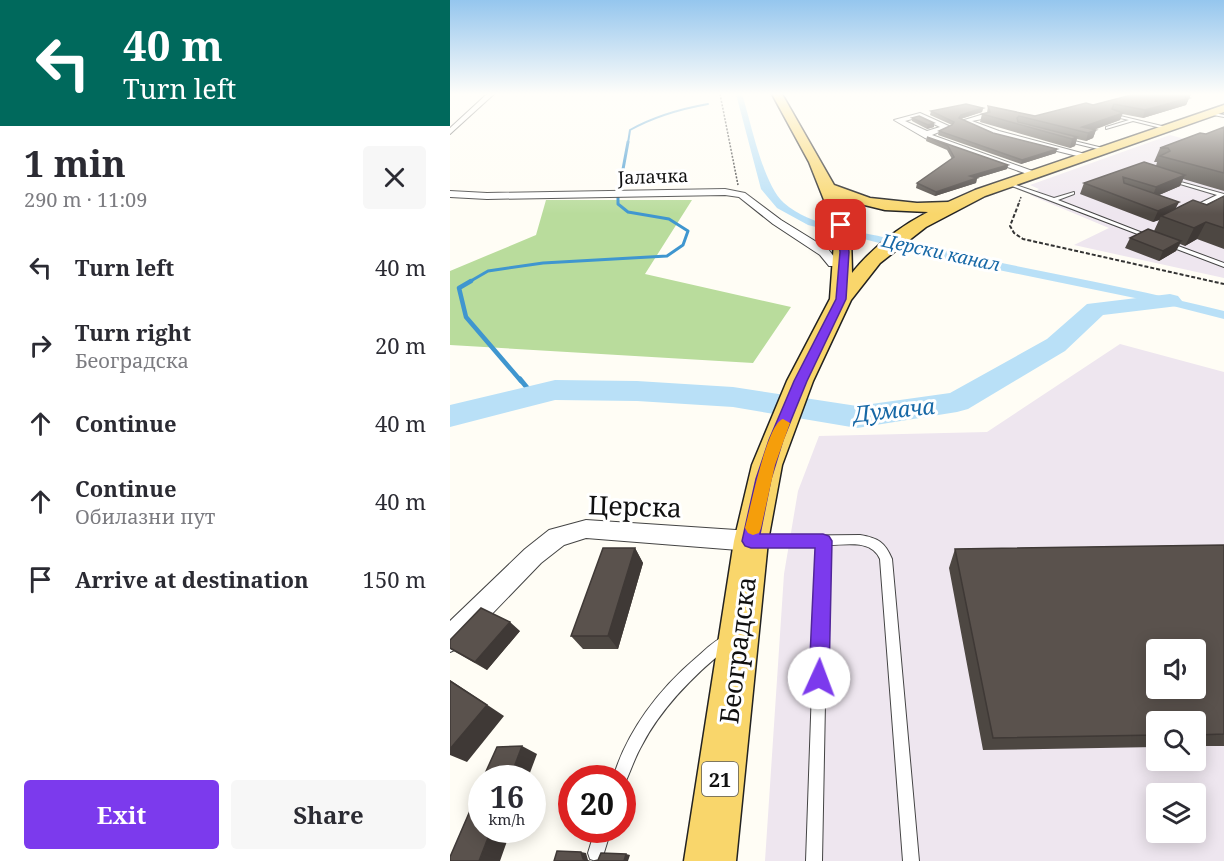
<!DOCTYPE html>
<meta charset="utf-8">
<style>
:root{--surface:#fff;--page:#f7f7f7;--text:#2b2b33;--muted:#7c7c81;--accent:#7c3aed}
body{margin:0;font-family:"Noto Serif",serif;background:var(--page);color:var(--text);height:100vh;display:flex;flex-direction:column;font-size:22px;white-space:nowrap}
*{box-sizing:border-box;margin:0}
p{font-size:20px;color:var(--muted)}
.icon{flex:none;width:33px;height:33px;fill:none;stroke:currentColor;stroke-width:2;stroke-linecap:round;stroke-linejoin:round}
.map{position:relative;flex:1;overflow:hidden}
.details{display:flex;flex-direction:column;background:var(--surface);width:450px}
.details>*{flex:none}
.banner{background:#00695c;color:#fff;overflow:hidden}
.controls{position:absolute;left:696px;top:639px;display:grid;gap:12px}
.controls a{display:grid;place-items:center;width:60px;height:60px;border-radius:6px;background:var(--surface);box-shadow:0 3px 15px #0003;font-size:30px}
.speed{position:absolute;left:18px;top:765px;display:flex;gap:12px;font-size:30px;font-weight:700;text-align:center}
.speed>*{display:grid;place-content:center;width:78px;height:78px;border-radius:50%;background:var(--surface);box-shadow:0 3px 15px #0003;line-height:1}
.speed small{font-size:15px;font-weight:400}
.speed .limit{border:9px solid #d22;background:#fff;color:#111}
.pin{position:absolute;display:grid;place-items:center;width:51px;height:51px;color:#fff;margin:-26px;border-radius:12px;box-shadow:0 3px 9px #0006}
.me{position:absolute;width:66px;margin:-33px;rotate:2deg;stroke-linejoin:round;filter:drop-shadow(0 0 4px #0008)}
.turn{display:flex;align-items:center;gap:21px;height:126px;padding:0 24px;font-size:27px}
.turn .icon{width:78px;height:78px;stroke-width:2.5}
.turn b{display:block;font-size:42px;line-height:51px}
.round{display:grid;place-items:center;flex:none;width:63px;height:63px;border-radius:6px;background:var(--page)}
.summary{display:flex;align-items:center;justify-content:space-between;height:102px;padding:0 24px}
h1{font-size:36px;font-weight:700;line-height:45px}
.button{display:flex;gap:12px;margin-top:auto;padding:12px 24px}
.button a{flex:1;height:69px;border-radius:6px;background:var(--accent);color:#fff;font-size:24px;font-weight:700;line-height:69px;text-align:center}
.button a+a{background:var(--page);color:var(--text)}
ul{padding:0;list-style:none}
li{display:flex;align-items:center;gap:18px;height:78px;padding:0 24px}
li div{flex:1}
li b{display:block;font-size:22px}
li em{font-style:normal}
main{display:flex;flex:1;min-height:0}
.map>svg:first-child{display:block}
</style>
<main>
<section class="details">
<div class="banner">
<div class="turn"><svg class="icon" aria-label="left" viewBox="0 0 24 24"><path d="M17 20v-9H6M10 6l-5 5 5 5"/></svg><div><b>40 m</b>Turn left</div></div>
</div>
<div class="summary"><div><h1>1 min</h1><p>290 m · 11:09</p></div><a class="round"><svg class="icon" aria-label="close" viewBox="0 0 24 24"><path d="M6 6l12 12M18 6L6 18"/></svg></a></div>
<ul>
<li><svg class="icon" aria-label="left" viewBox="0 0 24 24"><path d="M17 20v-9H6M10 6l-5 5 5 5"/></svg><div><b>Turn left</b></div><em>40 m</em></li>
<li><svg class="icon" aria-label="right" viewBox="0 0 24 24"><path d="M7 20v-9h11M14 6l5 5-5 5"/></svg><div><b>Turn right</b><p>Београдска</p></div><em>20 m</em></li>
<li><svg class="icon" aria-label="ahead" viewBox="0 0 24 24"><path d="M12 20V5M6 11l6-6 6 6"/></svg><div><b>Continue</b></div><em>40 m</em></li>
<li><svg class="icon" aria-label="ahead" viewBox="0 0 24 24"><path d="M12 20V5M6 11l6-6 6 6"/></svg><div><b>Continue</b><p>Обилазни пут</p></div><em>40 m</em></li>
<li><svg class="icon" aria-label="arrive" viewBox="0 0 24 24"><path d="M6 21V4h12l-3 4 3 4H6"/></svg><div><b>Arrive at destination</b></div><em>150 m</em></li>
</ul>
<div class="button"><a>Exit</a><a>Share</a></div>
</section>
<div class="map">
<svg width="774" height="861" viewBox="0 0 774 861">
<rect width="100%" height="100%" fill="#fffdf5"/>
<path fill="#eee6ef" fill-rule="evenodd" d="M774 131V278L624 245 659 228 580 195 589 189 580 185 720 135 746 142Z
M670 344 774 372V861H315L334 574 348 491 369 436 537 432ZM706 650H746V688H706ZM706 722H746V760H706ZM706 794H746V832H706Z"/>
<path fill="#b9dc9c" d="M96 200H242L195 274 341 307 303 363 0 345V271L86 235Z"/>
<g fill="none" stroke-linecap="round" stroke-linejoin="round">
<path stroke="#3f96cf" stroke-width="2" d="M178 143 180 130C205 116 230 109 258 104"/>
<path stroke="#3f96cf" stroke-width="3" d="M169 191 178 142
M19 282 38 271 93 263 217 256 233 245 238 231 219 219 178 212 168 204V197"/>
<path stroke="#3f96cf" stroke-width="4.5" d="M21 281 9 288 16 317 71 381"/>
<path stroke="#3f96cf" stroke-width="5" d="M70 379 83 395"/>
<path fill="#b9e0f7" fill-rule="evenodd" d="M286 94H292C301 122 313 185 334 203 361 227 407 230 441 239 551 265 664 283 774 311V319L719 305 485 257 358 225 327 208 311 189Z"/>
<path fill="#b9e0f7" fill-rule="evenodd" d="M720 294 728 296 732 301 728 306 653 315 615 351 518 409 507 412 407 428 283 407 187 401 105 400 0 427V405L105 380 187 381 283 387 407 406 500 393 597 339 637 304Z"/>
<defs>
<path id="service" d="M759 112 774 115V117L758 114Z
M662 114 716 127 717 128 715 129 683 121 656 129V127L679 120 661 116Z
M616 139 653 148 654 149 652 150 615 141Z
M720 179 774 194V196L746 209H742V207L767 195 720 181Z
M554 181 604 198 624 192V194L608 200 703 237 698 238 554 183Z
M716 243H720L774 263V267L716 245Z
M410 535C428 538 435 542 442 559L469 861H453L430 559C421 539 397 545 378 545L372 861H356L367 545 306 546 302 544 301 541 302 538 306 536Z
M277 635 281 637 283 641 281 645C246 673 213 705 192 745 185 757 181 770 175 783L172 784V778H163C177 731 209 689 247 657 256 649 266 639 277 635Z
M145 830H161L152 859 146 861 140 859 138 853Z"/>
<path id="minor" d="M37 94H44L0 134V128Z
M470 113 501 127 482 135 588 173 580 175 475 138 444 120ZM469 117 490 127 477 131 455 121Z
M534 114 537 118 522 121 549 131 639 155 635 158 543 135 511 121Z
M275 189 295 193 331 220 378 249 389 263 387 266H379L370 255 323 224 289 197 275 195 37 199 0 197V191L37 193Z
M136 520 301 531 309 534 312 541 309 548 301 551 136 538 114 545 91 563 9 648 0 652V621L75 549 99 530Z"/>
<path id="primary" d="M322 94H332L384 185 420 198 467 203 498 202 525 190 774 105V112L535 196 476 227 430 263 401 300 363 381 332 465 318 541 286 861H234L284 541 302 465 337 381 380 299 384 242 380 215 359 162ZM390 199 435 210 478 212C449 227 422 248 402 273L401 234Z"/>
</defs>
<use href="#service" stroke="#444" stroke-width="2"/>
<use href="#minor" stroke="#444" stroke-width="2"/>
<use href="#primary" stroke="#222" stroke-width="3"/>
<path stroke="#333" stroke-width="1.5" stroke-dasharray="2 1.5" stroke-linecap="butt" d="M270 94 288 185
M568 205 571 197"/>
<path stroke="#333" stroke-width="2" stroke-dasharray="4 2" stroke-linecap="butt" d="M569 203 560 226 564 233 573 239 774 284"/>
<use href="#service" fill="#fff" fill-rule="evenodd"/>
<use href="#minor" fill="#fff" fill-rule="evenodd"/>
<use href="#primary" fill="#f9d66b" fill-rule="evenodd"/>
</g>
<path fill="#4d4742" d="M685 94H741L736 105 693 118 672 114 670 120 644 130H646L643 138 636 141 627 139 625 146 620 148 530 122 532 114 537 113 538 106 585 116 643 105Z
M533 108 532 112 511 119 543 133 606 153 571 164 488 135 489 131 502 125 480 115 481 111Z
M462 118 484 127 477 129 462 121Z
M774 127V191L733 179 730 186 709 195 729 202 725 209 757 205 774 196V249L747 239 735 246 730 244 726 251 709 261 675 248 680 238 704 231 709 220 703 222 630 194 634 183 706 166 707 162H704L710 148 756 134Z
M477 137 558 165 557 169 527 178 526 183 485 196 466 188 467 183 502 159 497 150 476 141Z
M774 545V746H746V722H706V747L533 750 499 568 505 549Z
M185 548 193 563 168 649H133L121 636Z
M70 631 37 670 0 649V640Z"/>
<path fill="#3f3936" d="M738 94H741L736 105 693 118 695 110Z
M533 108 532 112 510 119 509 118 511 115Z
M673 113 670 120 636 132 632 127Z
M484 123V127L477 129 478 125Z
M646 130 643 138 636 141 638 133Z
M627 137 625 146 620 148 622 139Z
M607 149 606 153 571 164 572 160Z
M558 165 557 169 527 178 526 183 485 196 486 192 520 176Z
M735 175 730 186 702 198 706 187Z
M729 202 723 213 711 216 709 220 703 222 708 211Z
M756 222 747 239 735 246 744 228Z
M731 241 726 251 709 261 713 251Z
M185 548 193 563 168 649 158 636Z
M60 622 70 631 37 670 25 662Z
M0 680 54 716 17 762 0 755Z
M72 746 87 754 78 778H60Z
M41 830H61L50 861H29Z
M131 852 136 853 138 860 141 861H138L133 859Z
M176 854 180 855 178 861H174Z"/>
<path fill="#5a524d" stroke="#3f3936" stroke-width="1.5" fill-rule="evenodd" d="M685 94H738L731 96 739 98 695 110 664 104 662 109 673 113 632 127 646 130 638 133 569 116 567 118 568 122 627 137 622 139 532 114 540 112 538 106 585 116 636 103 643 105Z
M516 104 533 108 511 115 509 118 543 133 607 149 572 160 489 131 502 125 504 122 481 111Z
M469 116 484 123 478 125 462 118Z
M774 127V173L710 156 720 151 718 148H710L750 133 756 134Z
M477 137 558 165 520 176 527 178 486 192 467 183 504 157 498 146Z
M694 162 735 175 706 187 673 177 674 183 729 202 708 211 634 183Z
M774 196V228L756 222 744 228 711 216 743 200 757 205Z
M698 229 731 241 713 251 680 238Z
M774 545V734L746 735V722H706V735L543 738 505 549ZM706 650H746V688H706Z
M153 548H185L158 636H121Z
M31 608 60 622 25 662 0 648V640Z
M0 681 37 705 0 749Z
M72 746 60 778H33L47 747Z
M32 783V830H41L29 861H0V857Z
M107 851 131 852 133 859 138 861H104Z
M151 853 176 854 174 861H144L148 860Z"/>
<linearGradient id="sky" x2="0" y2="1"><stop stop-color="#95c6ee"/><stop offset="0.44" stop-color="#fffefa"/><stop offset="1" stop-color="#fffefa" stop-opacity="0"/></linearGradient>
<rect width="774" height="214" fill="url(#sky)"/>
<path fill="#7c3aed" stroke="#51269a" stroke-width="1.5" d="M391 223 395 225 399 252 396 299 357 381 333 440 321 479 310 534H373L379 536 382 541 379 678 376 685 369 688 362 685 359 678 365 548H301L295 546 292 541 306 479 319 440 344 381 386 299 390 252 386 225Z"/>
<path fill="#f59e0b" d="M333 419 340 423 325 465 311 528 309 533 303 535 298 533 295 528C300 510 317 423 333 419Z"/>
<g text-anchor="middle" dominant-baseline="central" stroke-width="6" stroke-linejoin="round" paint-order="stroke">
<g font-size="18" fill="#111" stroke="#fff">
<text transform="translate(203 176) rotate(-2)">Јалачка</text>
</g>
<g font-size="18" font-style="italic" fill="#1768a6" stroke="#fff">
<text transform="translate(491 252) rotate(12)">Церски канал</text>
</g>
<rect fill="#fff" stroke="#585858" stroke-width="1.5" x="252" y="762" width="36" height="34" rx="4.5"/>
<g font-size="20" font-weight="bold" fill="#111">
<text x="270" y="779">21</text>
</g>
<g font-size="22" font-style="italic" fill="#1768a6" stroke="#fff">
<text transform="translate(444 409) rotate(-6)">Думача</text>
</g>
<g font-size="26" fill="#111" stroke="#fff">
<text transform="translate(185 506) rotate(2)">Церска</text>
<text transform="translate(287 650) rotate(-83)">Београдска</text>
</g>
</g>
</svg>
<div class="controls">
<a><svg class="icon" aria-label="sound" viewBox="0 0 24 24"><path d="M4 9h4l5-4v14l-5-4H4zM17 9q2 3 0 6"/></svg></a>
<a><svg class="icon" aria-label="search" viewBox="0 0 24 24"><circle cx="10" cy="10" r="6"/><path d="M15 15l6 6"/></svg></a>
<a><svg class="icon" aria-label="layers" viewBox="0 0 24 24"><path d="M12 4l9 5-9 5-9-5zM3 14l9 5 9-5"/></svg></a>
</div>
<div class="speed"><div>16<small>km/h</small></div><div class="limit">20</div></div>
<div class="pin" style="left:391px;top:225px;background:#d93025"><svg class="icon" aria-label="arrive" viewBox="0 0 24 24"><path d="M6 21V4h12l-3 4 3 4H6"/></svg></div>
<svg class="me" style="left:369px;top:678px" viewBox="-20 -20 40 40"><circle r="19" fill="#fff"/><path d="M0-13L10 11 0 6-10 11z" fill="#7c3aed"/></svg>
</div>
</main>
